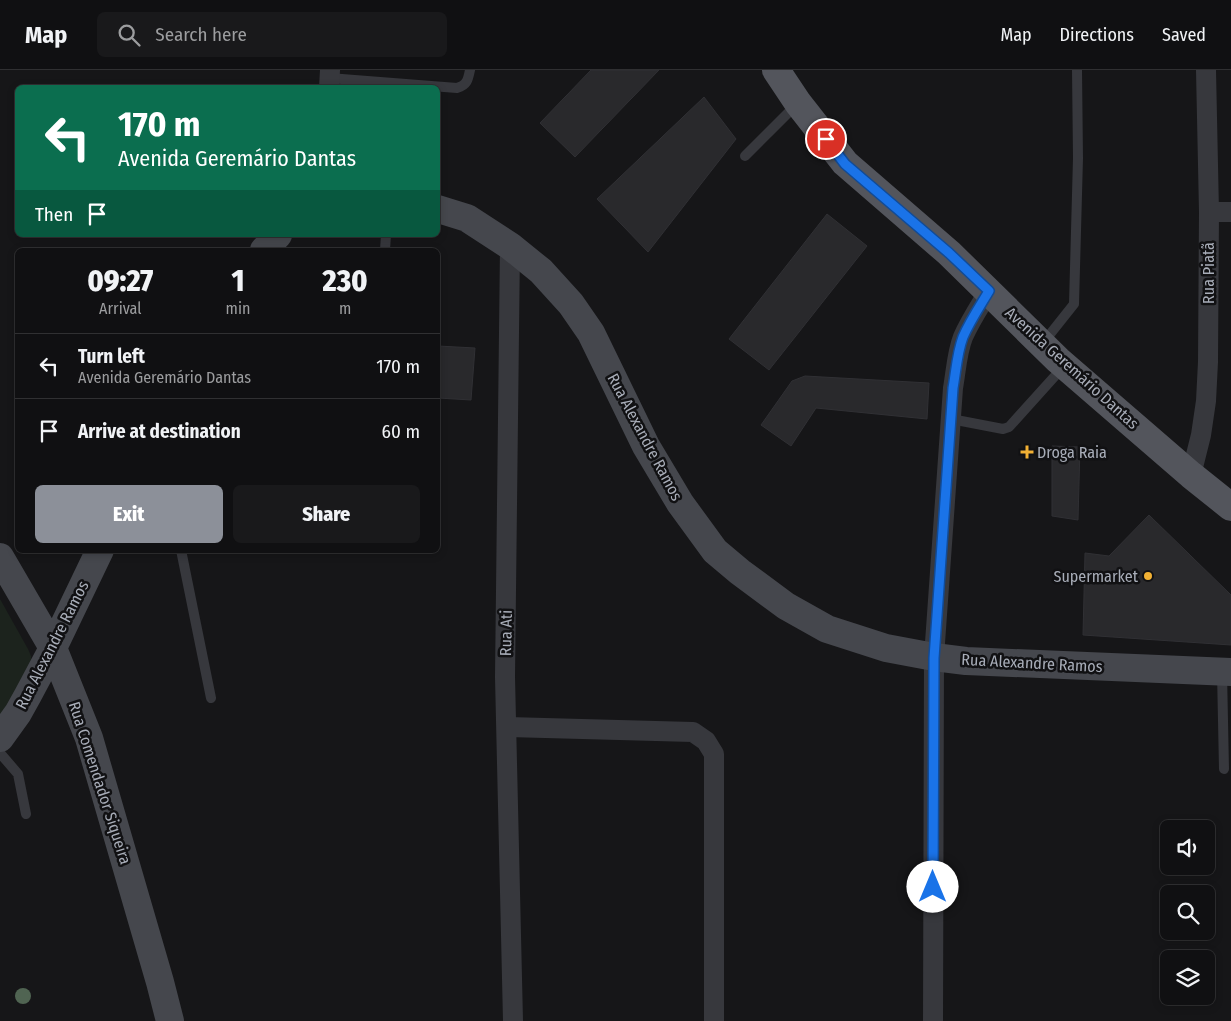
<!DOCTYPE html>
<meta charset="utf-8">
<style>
:root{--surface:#101012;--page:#19191b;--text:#f1f3f6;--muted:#9c9d9f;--line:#303032;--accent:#8c9099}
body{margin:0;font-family:"Fira Sans Condensed",sans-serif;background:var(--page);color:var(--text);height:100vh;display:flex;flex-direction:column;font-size:19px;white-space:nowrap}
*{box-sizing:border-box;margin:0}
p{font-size:16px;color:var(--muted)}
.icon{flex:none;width:28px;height:28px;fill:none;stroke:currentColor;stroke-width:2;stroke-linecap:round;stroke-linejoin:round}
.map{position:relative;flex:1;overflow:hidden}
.side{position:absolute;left:15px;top:178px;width:425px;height:305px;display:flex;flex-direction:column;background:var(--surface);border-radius:8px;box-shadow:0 2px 8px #0003,0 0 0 1px var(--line)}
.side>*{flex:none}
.banner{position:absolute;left:15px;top:15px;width:425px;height:152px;border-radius:8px;box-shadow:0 2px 8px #0003,0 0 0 1px var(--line);background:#0b6e4f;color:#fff;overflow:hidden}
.controls{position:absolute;left:1160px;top:750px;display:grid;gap:10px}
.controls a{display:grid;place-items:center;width:55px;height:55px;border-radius:8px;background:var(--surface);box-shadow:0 2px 8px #0003,0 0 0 1px var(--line);font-size:25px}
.pin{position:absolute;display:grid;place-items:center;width:42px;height:42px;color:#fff;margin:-21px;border:2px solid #fff;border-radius:50%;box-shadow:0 1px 5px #0007}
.me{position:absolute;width:55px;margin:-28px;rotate:0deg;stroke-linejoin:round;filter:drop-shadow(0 0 4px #0008)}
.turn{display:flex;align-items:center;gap:18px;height:105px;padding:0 20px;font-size:22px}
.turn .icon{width:65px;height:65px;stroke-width:2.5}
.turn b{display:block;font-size:35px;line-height:42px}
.then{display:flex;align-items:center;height:48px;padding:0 20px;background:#0003;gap:10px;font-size:19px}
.eta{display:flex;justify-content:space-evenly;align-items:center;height:85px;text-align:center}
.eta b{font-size:30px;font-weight:800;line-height:35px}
.button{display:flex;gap:10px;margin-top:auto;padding:10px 20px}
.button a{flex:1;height:58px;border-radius:8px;background:var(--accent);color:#fff;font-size:20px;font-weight:800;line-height:58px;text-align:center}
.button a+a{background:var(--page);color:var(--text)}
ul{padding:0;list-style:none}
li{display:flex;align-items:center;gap:15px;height:65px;padding:0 20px;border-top:1px solid var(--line)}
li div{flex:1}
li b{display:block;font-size:19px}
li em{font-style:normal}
header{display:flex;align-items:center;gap:30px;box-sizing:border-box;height:70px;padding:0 25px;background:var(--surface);border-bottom:1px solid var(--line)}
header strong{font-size:24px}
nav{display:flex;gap:28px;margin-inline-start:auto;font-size:18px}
.search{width:350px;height:45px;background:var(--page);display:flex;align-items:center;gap:12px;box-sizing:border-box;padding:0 18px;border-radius:8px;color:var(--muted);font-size:19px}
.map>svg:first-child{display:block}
</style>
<header>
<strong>Map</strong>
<div class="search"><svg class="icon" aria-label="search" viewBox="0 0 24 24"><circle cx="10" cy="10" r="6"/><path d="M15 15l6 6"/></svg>Search here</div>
<nav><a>Map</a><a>Directions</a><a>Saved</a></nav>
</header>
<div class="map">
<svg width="1231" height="951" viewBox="0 0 1231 951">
<rect width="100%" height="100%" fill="#161618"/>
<path fill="#1c231d" d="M0 529 28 579 31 586V594L0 649Z"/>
<path fill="#29292c" stroke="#303034" d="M591 0H659L575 87 540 53Z
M704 27 736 69 648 182 597 129Z
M827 144 867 176 769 300 729 269Z
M438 276 475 278 471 330 438 328Z
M805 306 929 313 927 349 816 338 791 376 761 355 792 311Z
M1052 376 1080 377 1078 450 1052 446Z
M1149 445 1231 525V575L1083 565 1085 483 1109 486Z"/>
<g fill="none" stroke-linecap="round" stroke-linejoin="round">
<path stroke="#37383d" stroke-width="10" d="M329 8 457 18C467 15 468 10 470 0
M745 86 797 34
M385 180 386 165
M1043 273 1074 234 1078 88 1077 0
M951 349 1003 359 1009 357 1064 296
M181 480 211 628
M1222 602 1224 699
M0 683 18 704 26 744"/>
<path stroke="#37383d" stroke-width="20" d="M329 18 330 0
M1209 142H1231
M510 176 505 607 513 951
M1191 405 1201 365 1206 331 1208 292 1209 142 1206 0
M507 657 693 662 706 671 714 684V951
M933 951 934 587 953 318C956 301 957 282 963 267 970 251 980 236 989 221"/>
<path stroke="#45474d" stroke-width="28" d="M438 139 467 148 510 176 541 201 571 234 591 263 646 376 680 433 715 481 740 502 786 536 827 559 886 578 934 587 966 591 1231 602
M264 180 278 165
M0 487 53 578 89 668 160 912 170 951
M0 668 18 643 28 625 53 578 100 480"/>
<path stroke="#53555c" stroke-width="28" d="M776 0 798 33 845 93 949 183 1058 290 1191 405 1231 437"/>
</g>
<circle fill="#506452" cx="23" cy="926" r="8"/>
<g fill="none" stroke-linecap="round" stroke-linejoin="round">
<defs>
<path id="route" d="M826 69 845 94 949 183 989 221C980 236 970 251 963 267 957 283 956 301 953 318L934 588 933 817"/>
</defs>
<use href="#route" stroke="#114b97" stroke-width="12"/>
<use href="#route" stroke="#1a73e8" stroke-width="9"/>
</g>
<g fill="#f2b134" stroke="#111113" stroke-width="2">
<path d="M1024.5 374.5h5v5h5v5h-5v5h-5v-5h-5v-5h5z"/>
<circle cx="1148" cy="506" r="5"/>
</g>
<g text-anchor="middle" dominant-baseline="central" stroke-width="5" stroke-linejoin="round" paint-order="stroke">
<g font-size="16" fill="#a8adb8" stroke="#111113">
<text transform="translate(1208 203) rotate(-90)">Rua Piatã</text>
<text transform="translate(1072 298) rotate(42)">Avenida Geremário Dantas</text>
<text transform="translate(645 367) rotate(62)">Rua Alexandre Ramos</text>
<text transform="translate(506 563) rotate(-89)">Rua Ati</text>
<text transform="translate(52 575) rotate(-63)">Rua Alexandre Ramos</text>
<text transform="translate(1032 593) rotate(3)">Rua Alexandre Ramos</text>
<text transform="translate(100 713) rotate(72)">Rua Comendador Siqueira</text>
</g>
<g font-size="16" fill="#a8adb8" stroke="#111113" text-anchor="start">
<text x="1037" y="382">Droga Raia</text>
<text x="1138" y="506" text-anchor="end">Supermarket</text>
</g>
</g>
</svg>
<div class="controls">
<a><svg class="icon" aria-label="sound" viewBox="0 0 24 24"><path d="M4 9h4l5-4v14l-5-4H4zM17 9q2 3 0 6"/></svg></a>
<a><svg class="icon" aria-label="search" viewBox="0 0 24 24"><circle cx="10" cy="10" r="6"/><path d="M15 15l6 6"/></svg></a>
<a><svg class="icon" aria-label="layers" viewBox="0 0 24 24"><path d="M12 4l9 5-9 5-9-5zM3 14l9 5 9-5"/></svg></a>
</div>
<div class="pin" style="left:826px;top:69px;background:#d93025"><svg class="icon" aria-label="arrive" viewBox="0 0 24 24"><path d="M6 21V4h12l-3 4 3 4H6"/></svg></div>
<svg class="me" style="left:933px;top:817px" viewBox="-20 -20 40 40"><circle r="19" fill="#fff"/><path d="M0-13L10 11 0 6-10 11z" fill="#1a73e8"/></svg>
<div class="banner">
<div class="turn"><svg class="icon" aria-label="left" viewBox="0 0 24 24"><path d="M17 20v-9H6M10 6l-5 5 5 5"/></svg><div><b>170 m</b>Avenida Geremário Dantas</div></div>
<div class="then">Then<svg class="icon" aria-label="arrive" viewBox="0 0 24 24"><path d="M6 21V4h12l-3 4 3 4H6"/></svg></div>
</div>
<section class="side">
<div class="eta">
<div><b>09:27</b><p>Arrival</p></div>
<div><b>1</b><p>min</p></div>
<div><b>230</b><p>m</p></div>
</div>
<ul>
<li><svg class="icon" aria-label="left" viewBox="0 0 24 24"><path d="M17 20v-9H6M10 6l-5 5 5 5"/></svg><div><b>Turn left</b><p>Avenida Geremário Dantas</p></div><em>170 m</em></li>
<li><svg class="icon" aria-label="arrive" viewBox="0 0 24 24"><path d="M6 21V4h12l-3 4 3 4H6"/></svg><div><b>Arrive at destination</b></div><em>60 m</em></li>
</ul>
<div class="button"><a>Exit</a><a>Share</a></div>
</section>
</div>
